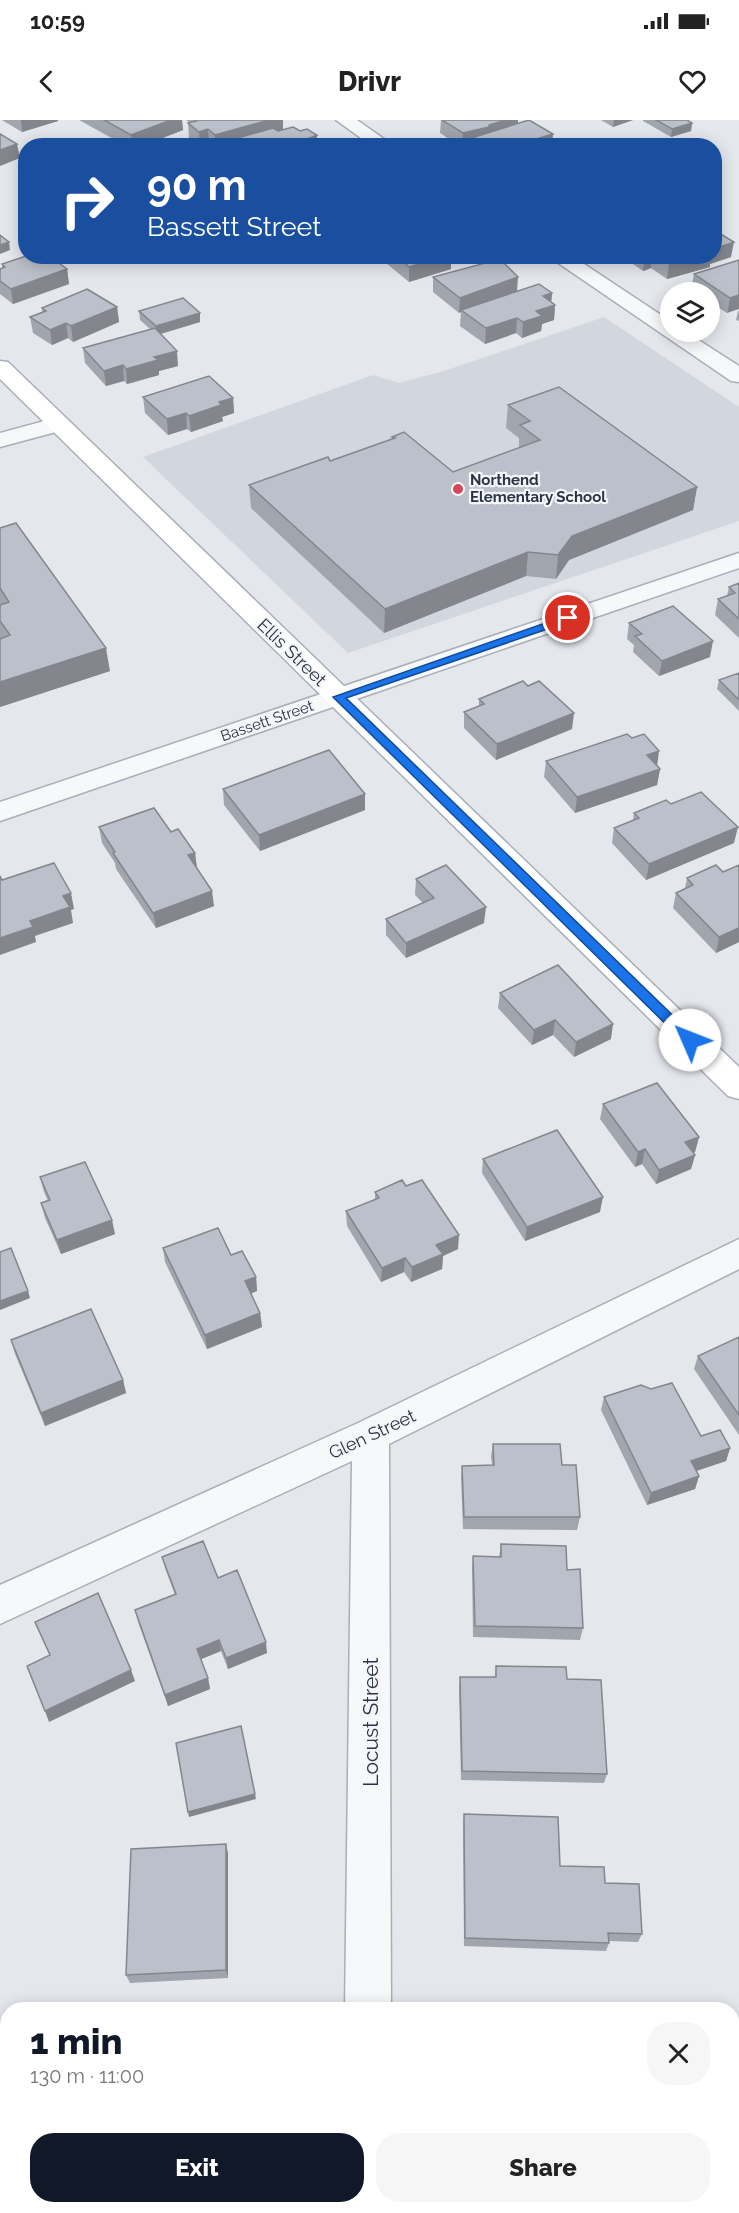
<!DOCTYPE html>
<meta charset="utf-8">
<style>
:root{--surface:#fff;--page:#f6f6f6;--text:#222;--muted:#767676;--accent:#111827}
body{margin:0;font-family:Raleway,sans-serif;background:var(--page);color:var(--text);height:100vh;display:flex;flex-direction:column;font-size:22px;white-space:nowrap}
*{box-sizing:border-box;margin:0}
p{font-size:20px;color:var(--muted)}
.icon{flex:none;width:33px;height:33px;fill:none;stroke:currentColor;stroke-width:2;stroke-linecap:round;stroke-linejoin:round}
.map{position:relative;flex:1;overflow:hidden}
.panel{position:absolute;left:0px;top:1882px;width:740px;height:212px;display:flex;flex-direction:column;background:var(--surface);border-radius:24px 24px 0 0;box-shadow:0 3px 15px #0003}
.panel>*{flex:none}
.guide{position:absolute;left:18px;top:18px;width:704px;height:126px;border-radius:24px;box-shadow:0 3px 15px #0003;background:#1a4fa0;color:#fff;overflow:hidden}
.buttons{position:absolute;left:660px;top:162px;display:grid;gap:12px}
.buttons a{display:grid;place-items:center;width:60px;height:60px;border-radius:50%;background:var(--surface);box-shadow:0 3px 15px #0003;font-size:30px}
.pin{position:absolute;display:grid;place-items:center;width:51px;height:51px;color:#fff;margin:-26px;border:3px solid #fff;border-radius:50%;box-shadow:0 2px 6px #0007}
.me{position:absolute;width:66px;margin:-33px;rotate:314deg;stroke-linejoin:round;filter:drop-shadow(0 0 4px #0008)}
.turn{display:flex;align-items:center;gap:21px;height:126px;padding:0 30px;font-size:27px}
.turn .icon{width:78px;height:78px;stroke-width:2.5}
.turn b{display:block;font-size:42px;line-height:51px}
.round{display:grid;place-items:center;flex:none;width:63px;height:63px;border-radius:24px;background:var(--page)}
.overview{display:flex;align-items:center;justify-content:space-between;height:102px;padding:0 30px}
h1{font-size:36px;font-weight:800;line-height:45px;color:var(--accent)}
.action{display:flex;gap:12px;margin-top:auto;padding:12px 30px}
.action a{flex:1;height:69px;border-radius:24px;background:var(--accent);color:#fff;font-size:24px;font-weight:800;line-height:69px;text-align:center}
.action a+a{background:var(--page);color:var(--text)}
.status{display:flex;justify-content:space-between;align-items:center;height:42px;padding:0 30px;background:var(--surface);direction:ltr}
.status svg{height:16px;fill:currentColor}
header{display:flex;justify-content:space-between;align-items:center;height:78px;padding:0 30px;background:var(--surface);font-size:27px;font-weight:800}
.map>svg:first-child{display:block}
</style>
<div class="status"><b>10:59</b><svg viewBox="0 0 49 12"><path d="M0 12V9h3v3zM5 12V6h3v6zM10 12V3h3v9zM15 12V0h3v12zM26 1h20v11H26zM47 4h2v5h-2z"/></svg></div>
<header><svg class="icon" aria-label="back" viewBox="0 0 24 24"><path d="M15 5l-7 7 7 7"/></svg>Drivr<svg class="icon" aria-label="heart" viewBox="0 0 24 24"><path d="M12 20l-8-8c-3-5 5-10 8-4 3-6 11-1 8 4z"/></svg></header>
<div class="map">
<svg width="739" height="2093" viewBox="0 0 739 2093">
<rect width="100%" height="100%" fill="#e4e7ec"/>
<path fill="#d2d6de" d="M604 197 739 287V401L348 533 143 337 373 255 399 263 444 251Z"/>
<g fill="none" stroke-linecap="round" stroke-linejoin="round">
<defs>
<path id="street" d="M336 0H357L394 26H372Z
M548 136H572L670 201V212H686L739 246V262L731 261Z
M59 297 67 299 70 304 67 309 0 327V313Z
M739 433V448L0 701V682Z
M739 1119V1149L389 1324 391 1890H345L352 1341 0 1504V1465L358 1303Z
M343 2086H391V2093H343Z"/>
<path id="secondary" d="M0 241 8 242 739 947V979L728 976 0 259Z"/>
</defs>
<use href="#street" stroke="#a9aeb7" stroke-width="3"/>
<use href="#secondary" stroke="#a9aeb7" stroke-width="3"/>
<use href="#street" fill="#f7f8fa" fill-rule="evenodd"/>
<use href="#secondary" fill="#fff" fill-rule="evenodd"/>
</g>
<path fill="#a1a5ae" d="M2 0H58V1L22 12Z
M79 0H182L183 10 142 26H126Z
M186 0H283V10L317 26H234V24L229 26H211L209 24 199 26 189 18 188 3 189 2Z
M441 0H518V4L552 26H459L440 13Z
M601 0H633L613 7Z
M643 0H687L692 3 691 11 671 17 643 1Z
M386 136H461V140L451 143V149L409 162 386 143Z
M633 136H714L731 137 710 144V147L667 159 651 148 643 151 633 144Z
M739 140 727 193 710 182V172H696L691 170 694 154Z
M2 144 67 149 69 164 13 184 0 174V149L2 148Z
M433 157 517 171 552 173 551 182 555 185 554 200 542 204 541 211 522 218 516 213 485 224 460 206 461 192 459 193 433 172Z
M117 187 119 202 73 222 68 218 52 225 33 213 30 197 42 192V188Z
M139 191 200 202 161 214 178 246 159 251V255L127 264 124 261 106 266 85 243 83 228 150 209 140 200Z
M738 191H739V201L736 200Z
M143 277 233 278 234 293 222 297 223 301 191 312 187 309 168 315 145 293Z
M508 285 697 367 693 390 569 440 556 459 526 456 384 513 251 388 249 365 330 341 392 319V317L453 352 519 328V318L506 308Z
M0 408 110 551 0 587Z
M739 463V518L715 495 718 479 727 476 729 467Z
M629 503 710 537 659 556 633 532 634 525 627 519Z
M739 553V591L717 569 719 560Z
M479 579 572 609 496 640 464 608V592L479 586Z
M546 641 657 646 660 649 657 665 575 693 544 657Z
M223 669 365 674V690L260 731 224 685Z
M671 684 734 723 646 760 612 723 614 708 633 700 634 693Z
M99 707 171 712 195 733 197 748 214 786 156 808 116 749 115 743 102 723Z
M739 745V822L716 833 673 788 676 773 685 768 687 758 723 752Z
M416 759 484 803 406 838 386 815V799L423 783 415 775Z
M500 873 611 919 574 937 553 915 532 925 498 888Z
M603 984 699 1017 695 1032 693 1033 695 1035 691 1049 656 1064 642 1044 635 1047 600 999Z
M483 1039 600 1092 525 1121 482 1053Z
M40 1057 115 1114 61 1134 45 1098 41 1083 48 1081 44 1072Z
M406 1066 458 1129 443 1136 442 1149 411 1162 404 1152 381 1162 347 1106 346 1091 375 1080V1072Z
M163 1128 231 1135 256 1157 257 1171 251 1174 260 1193 262 1207 207 1229 165 1142Z
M739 1217V1315L694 1249 698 1236Z
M11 1220 123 1260 126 1273 45 1306 15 1234Z
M651 1269 701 1316 730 1328 726 1341 696 1351 699 1356 695 1369 647 1385 601 1290 604 1277Z
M493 1324 562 1345 580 1397 577 1410 463 1409 461 1358 462 1346 492 1345 491 1337Z
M501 1424 583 1508 580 1520 473 1517 472 1448 473 1436 499 1437Z
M162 1437 218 1458 267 1533 228 1549 221 1531 201 1539 208 1558 210 1569 168 1586 138 1502 135 1490 175 1475 165 1448Z
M496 1546 567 1559 607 1654 604 1663 461 1660 459 1568 460 1557H495Z
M464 1694 560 1746 605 1763 642 1814 638 1822 609 1821V1823L606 1831 464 1826 463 1703Z
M228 1733V1858L130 1863 126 1855Z"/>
<path fill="#83868d" d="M21 0H58V1L22 12Z
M171 0H182L183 10 142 26H133L131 15Z
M269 0H283V11L234 19V24L229 26H215V15Z
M506 0H518V11L462 22 463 13Z
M614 0H633L613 7Z
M692 3 691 11 671 17 672 9Z
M208 9 209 24 200 26 199 12Z
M553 14 552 26H529L530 21Z
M317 15V26H295V24Z
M17 24 20 38 0 46V30Z
M9 122 10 130 0 134V125Z
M734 122 731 137 710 144V147L667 159 669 144 695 136H714V129Z
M444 136H461V140L451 143V149L409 162V147Z
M645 136H652L651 148 643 151Z
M67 149 69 164 13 184 11 169Z
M518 157 517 172 461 190V192L459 193 460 178Z
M552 173 551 186 555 185 554 200 542 204 541 211 522 218 523 202 536 191 543 176Z
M739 175V189L727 193 730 178Z
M117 187 119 202 73 222 71 206Z
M200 193V202L156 215V206Z
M517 198 516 213 485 224 486 208Z
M66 203 68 218 52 225 50 210Z
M177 231 178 246 159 251V255L127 264 126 249 154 237Z
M123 245 124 261 106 266 104 251Z
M233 278 234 293 222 297 223 301 191 312 189 296 219 282Z
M186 293 187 309 168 315 167 299Z
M697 367 693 390 569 440 556 459 558 435 572 416Z
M528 432 526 456 384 513 385 489Z
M713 521 710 537 659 556 662 541Z
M106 528 110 551 0 587V562Z
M574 593 572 609 496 640 497 624Z
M659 631 657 647 647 635Z
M660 649 657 665 575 693 577 677Z
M365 674V690L260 731 259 715Z
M738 707 734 723 646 760 649 744Z
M195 733 197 749 188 735Z
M212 771 214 786 156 808 153 793Z
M71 773 74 789 71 790 73 803 35 816 36 822 0 835V818L30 801 63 776Z
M486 787 484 803 406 838V823Z
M739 808V822L716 833 719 817Z
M555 900 553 915 532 925 534 910Z
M613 904 611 919 574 937 576 922Z
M699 1017 695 1032 682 1037 685 1022Z
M645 1029 642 1044 635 1047 638 1032Z
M695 1035 691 1049 656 1064 659 1050Z
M603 1077 600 1092 525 1121 527 1107Z
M112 1100 115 1114 61 1134 57 1120Z
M459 1115 458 1129 443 1136 442 1149 411 1162 412 1147 436 1125Z
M405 1138 404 1152 381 1162 382 1148Z
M256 1157 257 1171 246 1175 245 1161Z
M28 1171 30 1178 0 1190V1181Z
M260 1193 262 1207 207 1229 205 1215Z
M123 1260 126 1273 45 1306 41 1293Z
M730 1328 726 1341 687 1354 691 1341Z
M699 1356 695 1369 647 1385 651 1373Z
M219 1520 221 1531 199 1540 197 1529Z
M266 1522 267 1533 228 1549 226 1538Z
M131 1550 135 1561 49 1602 45 1591Z
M208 1558 210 1569 168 1586 165 1575Z
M255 1674 256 1679 189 1697 188 1692Z
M226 1724 228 1733V1858L226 1850Z
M243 2086H246L245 2093H243Z"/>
<path fill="#bbc0ca" stroke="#83868d" stroke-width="1.5" d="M104 0H171L131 15Z
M195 0H269L215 15 208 9 199 12 188 3 196 1Z
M442 0H506L489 5V7L463 13Z
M529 0 553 14 530 21 535 24 532 26H469L462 21Z
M656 0H687L692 3 672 9Z
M293 7 300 11 307 9 317 15 295 24 296 26H243L234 19 273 8 278 11Z
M0 14 17 24 0 30Z
M688 22 693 26H677Z
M714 110 734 122 714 129Z
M0 115 9 122 0 125Z
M26 136H49L67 149 11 169 0 161V149L5 147 2 144Z
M397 136H444L409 147Z
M658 136H695L669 144Z
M500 139 518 157 460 178 433 157Z
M739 140V175L730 178 694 154Z
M539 164 552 173 543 176 555 185 536 191 542 196 523 202 517 198 486 208 461 190Z
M87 169 117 187 71 206 66 203 50 210 30 197 46 191 42 188Z
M183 178 200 193 156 206 139 191Z
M155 208 177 231 154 237 158 240 126 249 123 245 104 251 83 228Z
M209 256 233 278 219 282 221 285 189 296 186 293 167 299 143 277Z
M559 267 697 367 572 416 558 435 528 432 385 489 249 365 328 337 330 341 395 318 392 317 404 312 453 352 540 320 520 305 530 301 508 285Z
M16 403 106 528 0 562V519L10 515 0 501V485L9 482 0 468V408Z
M739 463V499L718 479 735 473 729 467Z
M673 486 713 521 662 541 635 516 642 514 629 503Z
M739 553V580L719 560Z
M523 561 528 566 539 561 574 593 497 624 464 592 484 584 479 579Z
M627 614 632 618 644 614 659 631 647 635 660 649 577 677 546 641Z
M329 630 365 674 259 715 223 669Z
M701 672 738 707 649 744 614 708 639 698 634 693 666 680 671 684Z
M154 688 171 712 178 709 195 733 188 735 212 771 153 793 113 733 115 732 99 707Z
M54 743 71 773 63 776 70 787 30 801 33 807 0 818V756L2 760Z
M446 745 486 787 406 823 386 799 434 778 416 759Z
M716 745 723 752 739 745V808L719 817 676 773 693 765 687 758Z
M558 845 613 904 576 922 555 900 534 910 500 873Z
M657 963 699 1017 685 1022 695 1035 659 1050 645 1029 638 1032 603 984Z
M557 1010 603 1077 527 1107 483 1039Z
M85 1042 112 1100 57 1120 41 1083 50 1080 40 1057Z
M402 1060 406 1066 422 1060 459 1115 436 1125 443 1134 412 1147 405 1138 382 1148 346 1091 379 1078 375 1072Z
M218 1108 231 1135 242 1131 256 1157 245 1161 260 1193 205 1215 163 1128Z
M11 1128 28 1171 0 1181V1132Z
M91 1189 123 1260 41 1293 11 1220Z
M739 1217V1295L698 1236Z
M672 1263 701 1316 720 1310 730 1328 691 1341 699 1356 651 1373 604 1277 641 1265 651 1269Z
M493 1324H560L562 1345H576L580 1397H464L462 1346 494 1345Z
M203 1421 218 1458 237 1450 266 1522 226 1538 219 1520 197 1529 208 1558 165 1575 135 1490 176 1474 162 1437Z
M501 1424 566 1426 567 1450 580 1449 583 1508 475 1506 473 1436 501 1437Z
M98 1473 131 1550 45 1591 27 1546 50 1535 35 1502Z
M496 1546 566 1547 567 1559 601 1560 607 1654 462 1651 460 1557H496Z
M241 1606 255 1674 188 1692 176 1623Z
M464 1694 558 1697 560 1746 604 1747 605 1763 639 1764 642 1814 608 1813 609 1823 465 1818Z
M226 1724V1850L126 1855 131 1729Z
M156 2086H243V2093H155Z
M451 2086H582V2093H451Z"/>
<path fill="#1a73e8" stroke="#114b97" stroke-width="1.5" d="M568 495 573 498 571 501 346 578 695 917 697 920 695 924H686L333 577Z"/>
<circle fill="#d1495b" stroke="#f4f6f9" stroke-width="2" cx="458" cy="369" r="6"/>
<g text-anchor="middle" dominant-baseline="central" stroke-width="4.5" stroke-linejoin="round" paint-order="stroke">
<g font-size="15" font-weight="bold" fill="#2b3445" stroke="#f4f6f9" text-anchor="start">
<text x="470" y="360">Northend<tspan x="470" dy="17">Elementary School</tspan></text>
</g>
<g font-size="15" fill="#2b3445" stroke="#f4f6f9">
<text transform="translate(267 601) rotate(-19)">Bassett Street</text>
</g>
<g font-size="18" fill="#2b3445" stroke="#f4f6f9">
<text transform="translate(292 532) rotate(44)">Ellis Street</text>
<text transform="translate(372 1314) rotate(-25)">Glen Street</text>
</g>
<g font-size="21" fill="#2b3445" stroke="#f4f6f9">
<text transform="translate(370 1602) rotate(-90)">Locust Street</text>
</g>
</g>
</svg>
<div class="buttons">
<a><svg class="icon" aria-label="layers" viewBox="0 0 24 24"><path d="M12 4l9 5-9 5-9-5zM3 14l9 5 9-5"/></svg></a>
</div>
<div class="pin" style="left:568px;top:498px;background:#d93025"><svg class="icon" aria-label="arrive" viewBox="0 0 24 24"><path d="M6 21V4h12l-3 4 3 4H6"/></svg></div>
<svg class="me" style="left:690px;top:920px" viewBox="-20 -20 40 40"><circle r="19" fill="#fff"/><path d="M0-13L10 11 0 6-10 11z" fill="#1a73e8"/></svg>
<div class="guide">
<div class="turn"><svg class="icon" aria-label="right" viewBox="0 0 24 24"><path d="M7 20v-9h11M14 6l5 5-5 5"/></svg><div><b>90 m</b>Bassett Street</div></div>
</div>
<section class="panel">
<div class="overview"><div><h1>1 min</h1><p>130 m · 11:00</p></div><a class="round"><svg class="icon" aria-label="close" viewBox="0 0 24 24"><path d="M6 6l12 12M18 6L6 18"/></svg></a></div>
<div class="action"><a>Exit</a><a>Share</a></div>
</section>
</div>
